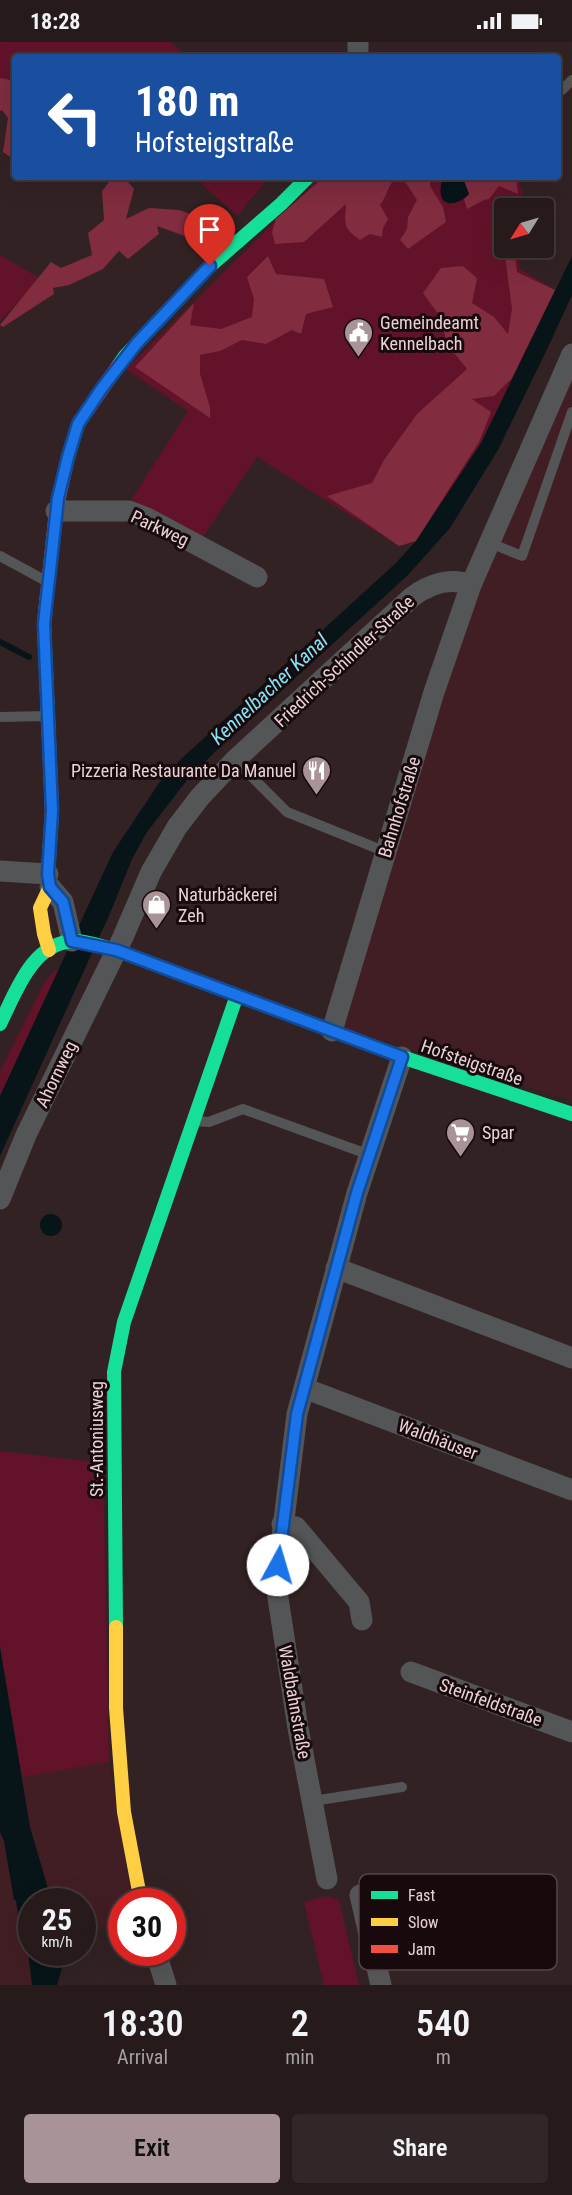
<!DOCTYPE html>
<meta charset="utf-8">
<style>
:root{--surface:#261a1b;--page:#322728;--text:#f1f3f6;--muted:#a4a1a3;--line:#42383a;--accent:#a89497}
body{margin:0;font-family:"Roboto Condensed",sans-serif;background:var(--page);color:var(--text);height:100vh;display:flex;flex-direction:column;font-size:22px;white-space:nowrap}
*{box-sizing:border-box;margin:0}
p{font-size:20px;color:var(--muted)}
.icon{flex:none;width:33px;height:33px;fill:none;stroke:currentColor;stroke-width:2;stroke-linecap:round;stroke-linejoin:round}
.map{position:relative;height:1943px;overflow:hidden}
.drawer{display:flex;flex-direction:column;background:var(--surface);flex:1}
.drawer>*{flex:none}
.banner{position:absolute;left:12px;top:12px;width:549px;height:126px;border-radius:6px;box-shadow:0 6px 24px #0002,0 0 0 2px var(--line);background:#1a4fa0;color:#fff;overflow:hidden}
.needle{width:39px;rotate:233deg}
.controls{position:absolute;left:494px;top:156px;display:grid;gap:12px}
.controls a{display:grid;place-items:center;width:60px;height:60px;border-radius:6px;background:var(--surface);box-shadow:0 6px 24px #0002,0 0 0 2px var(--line);font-size:30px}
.speed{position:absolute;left:18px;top:1846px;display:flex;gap:12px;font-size:30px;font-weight:700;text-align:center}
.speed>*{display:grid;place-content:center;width:78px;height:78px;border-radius:50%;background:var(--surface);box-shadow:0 6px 24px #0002,0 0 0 2px var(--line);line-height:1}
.speed small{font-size:15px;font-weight:400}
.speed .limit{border:9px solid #d22;background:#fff;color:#111}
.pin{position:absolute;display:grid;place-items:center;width:51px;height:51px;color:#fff;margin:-62px -26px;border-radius:50% 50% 50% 0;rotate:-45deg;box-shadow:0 0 6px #0007}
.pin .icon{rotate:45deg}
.me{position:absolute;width:66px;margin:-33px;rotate:6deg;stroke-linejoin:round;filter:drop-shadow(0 0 4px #0008)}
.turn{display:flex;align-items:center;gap:21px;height:126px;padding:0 24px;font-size:27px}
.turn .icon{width:78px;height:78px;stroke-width:2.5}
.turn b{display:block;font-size:42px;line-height:51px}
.eta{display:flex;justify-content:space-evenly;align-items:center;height:102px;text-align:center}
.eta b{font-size:36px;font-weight:600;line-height:42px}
.cta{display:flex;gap:12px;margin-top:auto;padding:12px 24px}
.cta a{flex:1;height:69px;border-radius:6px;background:var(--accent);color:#111;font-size:24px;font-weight:600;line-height:69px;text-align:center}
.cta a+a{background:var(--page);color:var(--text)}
.status{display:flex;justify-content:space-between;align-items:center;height:42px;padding:0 30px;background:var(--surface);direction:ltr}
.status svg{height:16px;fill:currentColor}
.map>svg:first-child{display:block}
</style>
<div class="status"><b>18:28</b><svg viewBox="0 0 49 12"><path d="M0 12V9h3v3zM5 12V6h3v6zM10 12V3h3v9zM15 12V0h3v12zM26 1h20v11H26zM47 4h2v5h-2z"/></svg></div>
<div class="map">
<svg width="572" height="1943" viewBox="0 0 572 1943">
<rect width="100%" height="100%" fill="#322224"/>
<path fill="#411e24" d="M572 337V1059L338 984 460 588Z
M109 1720 132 1860H122L121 1882 83 1891 82 1860H32V1911H60L62 1926 57 1943H0V1739Z"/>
<path fill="#631329" d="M0 0H170L189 15H15V47L0 36Z
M207 135H270L237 173 201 142Z
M320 135H518L523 152 519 166H504V206H517L520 227 555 248 481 401 416 499 399 504 257 415 200 499 128 463 188 369 126 327Z
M0 213 41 237 0 279Z
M60 926 54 939 0 1054V1029L44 941 54 929Z
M0 1409 103 1421 109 1720 22 1735 0 1605Z
M326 1854 339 1858 359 1943H324L304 1860Z"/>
<path fill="#812c3f" d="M0 36 15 39V115L13 117 3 110 8 76 2 68 0 69Z
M113 135H124L134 147 126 177 149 166 179 168 217 181 210 211 182 193 157 184 159 192 128 217 119 209 103 227 69 243 53 246 54 252 3 285 0 283 51 220 61 226 92 213 88 191 104 178 102 149Z
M324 135H396C388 143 387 154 380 163L388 177 383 186 382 195 370 192 360 198C342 186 345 181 346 162L304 200 275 202 272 190 276 177Z
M402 135H415L430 139V144L443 165 446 180 408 207 400 198 407 187 408 175 417 158Z
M465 135H516L518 152 499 144 489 157 484 158 467 167 464 157 469 152 464 139Z
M504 206H514L517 230 555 248 512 336 494 354 472 357 491 370 479 400 416 499 399 504 327 454 372 441 384 418 417 372 467 327 447 302 441 276 423 251 441 226 463 224 477 236 472 261 494 275 508 292 512 267Z
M268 214 276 232 324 237 333 265 306 272 301 292 292 288 266 302 242 298 220 309 200 313V332L210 365V376L135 325 194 261 190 283 221 287 252 275 254 257 247 235Z"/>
<path fill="#071518" d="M440 135H460L464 139 469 152C453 168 435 163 442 139Z
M572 214V253L550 301 498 408 450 486 408 533 221 704 187 738 147 790 132 817 111 869 0 1114V1054L113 810 159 741 181 717 396 521 416 499 481 401Z
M40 1183a11 11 0 1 1 22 0a11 11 0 1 1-22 0Z
M0 1605 30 1785 52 1860H40L38 1854 14 1858 4 1799 0 1790Z
M31 1901 32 1911H44L47 1918 48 1911H60L62 1926 57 1943H32L27 1902Z"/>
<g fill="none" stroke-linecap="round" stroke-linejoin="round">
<path stroke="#071518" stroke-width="6" d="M0 600 29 615"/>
<path stroke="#071518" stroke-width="21" d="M21 1828 32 1890"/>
<path stroke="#545556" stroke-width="10" d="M562 48 572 38
M488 500 522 514 572 370
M0 514 46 539
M0 675 47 674
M235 718 287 770 386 810
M195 1079 209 1080 243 1067 370 1113
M313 1759 402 1745"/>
<path stroke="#545556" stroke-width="21" d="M358 0V15
M56 469H129L147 476 257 535
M0 829 48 832
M50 845 63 860 72 899
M332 989 434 650 471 543 572 312
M0 1157 26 1093 123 895 151 830 177 785 200 755 235 718 412 555C429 542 450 535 471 543
M336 1226 572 1316
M304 1346 572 1448
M282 1482 296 1485 359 1560 362 1578
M411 1630 572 1690
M327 1837 298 1686 276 1543 297 1372 357 1151 402 1015
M360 1853 381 1943
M156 1911 166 1943"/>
<path stroke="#16e098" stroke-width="14" d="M118 324 125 314 210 224 281 162 308 135
M0 982C16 950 32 900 75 899 88 899 103 905 116 908L402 1015 572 1072
M116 1585 114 1330 124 1280 237 953"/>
<path stroke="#ffcf43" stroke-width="14" d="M47 553 44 582 52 769 48 832 50 845 40 866 44 892 49 908
M116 1585V1666L124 1770 141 1860"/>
<path stroke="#f24e42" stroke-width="14" d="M47 553 56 469 68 415 78 382 118 324"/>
</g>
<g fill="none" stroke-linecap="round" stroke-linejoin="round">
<defs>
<path id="route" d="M210 224 137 301 102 346 78 382 68 415 58 456 44 582 52 769 48 832 50 845 63 860 72 899 116 908 402 1015 357 1151 297 1372 278 1523"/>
</defs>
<use href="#route" stroke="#114b97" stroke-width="15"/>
<use href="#route" stroke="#1a73e8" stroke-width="10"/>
</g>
<defs>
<symbol id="civic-pin" viewBox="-11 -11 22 30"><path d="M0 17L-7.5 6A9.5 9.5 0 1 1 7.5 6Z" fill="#a89497" stroke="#180a0c"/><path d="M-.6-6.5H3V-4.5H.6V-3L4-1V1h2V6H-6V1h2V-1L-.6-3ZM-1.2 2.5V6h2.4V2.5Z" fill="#fff"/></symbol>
<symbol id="restaurant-pin" viewBox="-11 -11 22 30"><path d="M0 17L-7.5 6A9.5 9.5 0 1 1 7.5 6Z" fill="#a89497" stroke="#180a0c"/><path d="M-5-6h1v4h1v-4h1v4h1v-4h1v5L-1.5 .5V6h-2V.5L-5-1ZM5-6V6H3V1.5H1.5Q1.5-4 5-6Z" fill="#fff"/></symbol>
<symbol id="shop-pin" viewBox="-11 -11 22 30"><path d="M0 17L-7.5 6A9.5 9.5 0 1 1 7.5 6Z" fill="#a89497" stroke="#180a0c"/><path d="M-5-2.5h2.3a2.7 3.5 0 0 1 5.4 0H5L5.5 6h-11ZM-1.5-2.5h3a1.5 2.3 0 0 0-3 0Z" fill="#fff"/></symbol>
<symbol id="supermarket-pin" viewBox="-11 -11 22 30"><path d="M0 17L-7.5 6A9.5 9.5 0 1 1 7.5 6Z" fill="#a89497" stroke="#180a0c"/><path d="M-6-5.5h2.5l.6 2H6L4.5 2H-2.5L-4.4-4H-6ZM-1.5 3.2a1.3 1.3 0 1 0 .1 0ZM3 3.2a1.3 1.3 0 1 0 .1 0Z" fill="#fff"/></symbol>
</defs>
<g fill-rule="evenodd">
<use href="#civic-pin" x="342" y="274" width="33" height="45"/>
<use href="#restaurant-pin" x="300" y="712" width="33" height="45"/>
<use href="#shop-pin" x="140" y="846" width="33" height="45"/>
<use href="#supermarket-pin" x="444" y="1074" width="33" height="45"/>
</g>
<g text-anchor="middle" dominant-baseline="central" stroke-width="6" stroke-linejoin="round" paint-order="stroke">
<g font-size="18" fill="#e8d2d5" stroke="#180a0c" text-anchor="start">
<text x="380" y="280">Gemeindeamt<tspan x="380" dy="21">Kennelbach</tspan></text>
<text x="296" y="728" text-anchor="end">Pizzeria Restaurante Da Manuel</text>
<text x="178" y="852">Naturbäckerei<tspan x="178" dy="21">Zeh</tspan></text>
<text x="482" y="1090">Spar</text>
</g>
<g font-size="18" fill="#e8d2d5" stroke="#180a0c">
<text transform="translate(160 486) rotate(25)">Parkweg</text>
<text transform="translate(344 619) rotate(-43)">Friedrich-Schindler-Straße</text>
<text transform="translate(399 765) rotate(-73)">Bahnhofstraße</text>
<text transform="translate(472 1020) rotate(19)">Hofsteigstraße</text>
<text transform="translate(56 1032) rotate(-64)">Ahornweg</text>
<text transform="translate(96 1397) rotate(-90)">St.-Antoniusweg</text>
<text transform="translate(438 1397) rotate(21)">Waldhäuser</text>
<text transform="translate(295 1660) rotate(80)">Waldbahnstraße</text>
<text transform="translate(491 1660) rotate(20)">Steinfeldstraße</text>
</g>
<g font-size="20" font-style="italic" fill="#83e4f6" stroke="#180a0c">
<text transform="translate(269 647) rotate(-43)">Kennelbacher Kanal</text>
</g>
</g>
<rect x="359" y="1832" width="198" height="96" rx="9" fill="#180a0c" stroke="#564648" stroke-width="1.5"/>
<rect x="371" y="1849" width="27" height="8" fill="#16e098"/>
<rect x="371" y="1876" width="27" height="8" fill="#ffcf43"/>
<rect x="371" y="1903" width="27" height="8" fill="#f24e42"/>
<g font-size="16" fill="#e8d2d5">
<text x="408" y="1859">Fast</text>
<text x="408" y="1886">Slow</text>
<text x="408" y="1913">Jam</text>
</g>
</svg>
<div class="controls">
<a><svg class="needle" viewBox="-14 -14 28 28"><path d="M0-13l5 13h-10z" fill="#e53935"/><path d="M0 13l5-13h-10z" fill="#a4a1a3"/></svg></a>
</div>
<div class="speed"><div>25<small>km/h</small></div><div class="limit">30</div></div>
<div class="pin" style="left:210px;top:224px;background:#d93025"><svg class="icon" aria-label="arrive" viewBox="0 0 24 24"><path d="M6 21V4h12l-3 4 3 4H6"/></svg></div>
<svg class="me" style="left:278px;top:1523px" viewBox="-20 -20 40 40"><circle r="19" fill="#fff"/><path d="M0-13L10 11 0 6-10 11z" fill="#1a73e8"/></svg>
<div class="banner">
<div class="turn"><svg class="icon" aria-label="left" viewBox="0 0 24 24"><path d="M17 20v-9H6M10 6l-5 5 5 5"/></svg><div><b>180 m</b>Hofsteigstraße</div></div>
</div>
</div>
<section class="drawer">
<div class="eta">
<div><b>18:30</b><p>Arrival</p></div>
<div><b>2</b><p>min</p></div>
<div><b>540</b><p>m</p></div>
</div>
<div class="cta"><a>Exit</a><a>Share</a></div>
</section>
